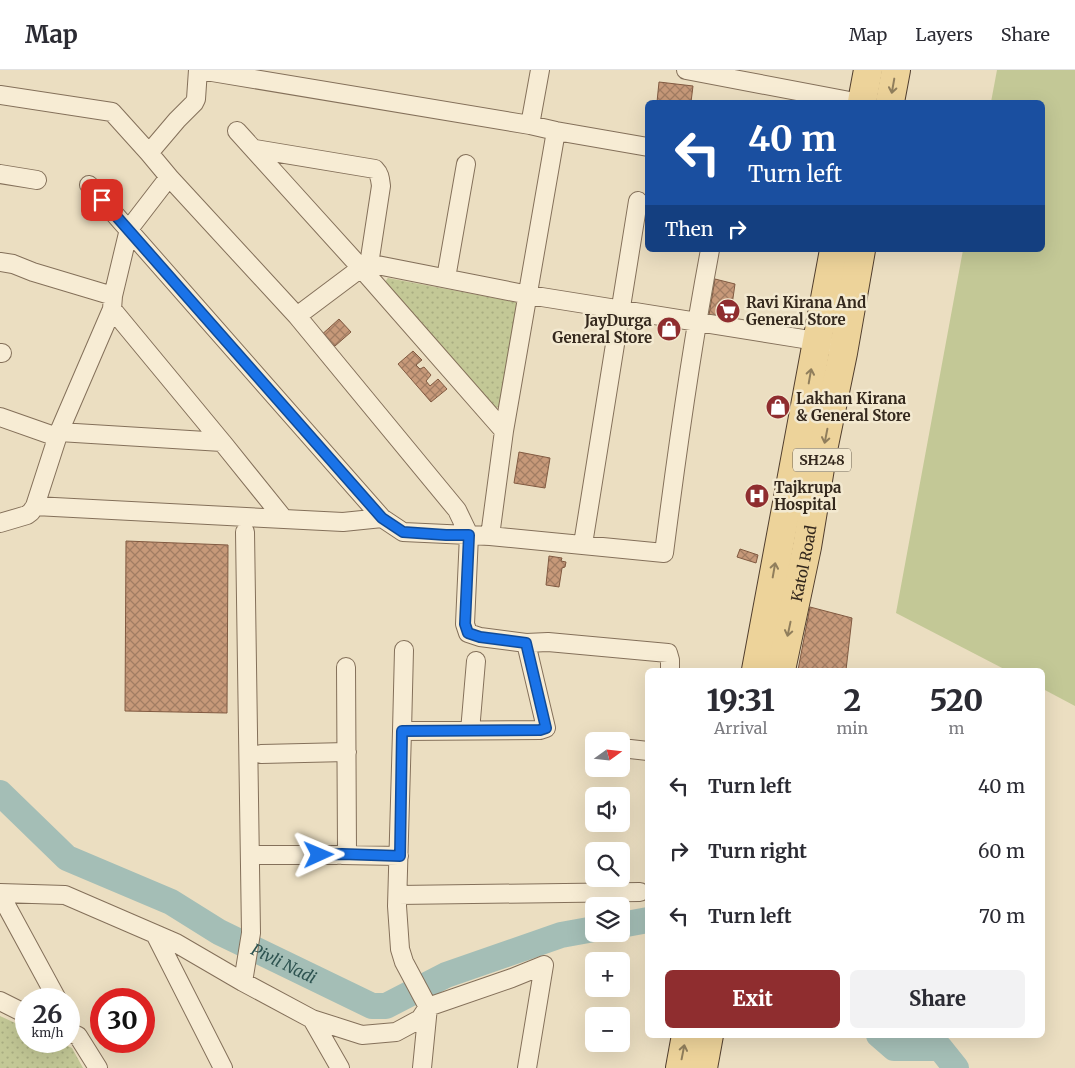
<!DOCTYPE html>
<meta charset="utf-8">
<style>
:root{--surface:#fff;--page:#f2f2f3;--text:#2b2b33;--muted:#7c7c81;--line:#e1e1e2;--accent:#8f2d2f}
body{margin:0;font-family:Merriweather,serif;background:var(--page);color:var(--text);height:100vh;display:flex;flex-direction:column;font-size:19px;white-space:nowrap}
*{box-sizing:border-box;margin:0}
p{font-size:16px;color:var(--muted)}
.icon{flex:none;width:28px;height:28px;fill:none;stroke:currentColor;stroke-width:2;stroke-linecap:round;stroke-linejoin:round}
.map{position:relative;flex:1;overflow:hidden}
.sheet{position:absolute;left:645px;top:598px;width:400px;height:370px;display:flex;flex-direction:column;background:var(--surface);border-radius:8px;box-shadow:0 5px 20px #0002}
.sheet>*{flex:none}
.top-card{position:absolute;left:645px;top:30px;width:400px;height:152px;border-radius:8px;box-shadow:0 5px 20px #0002;background:#1a4fa0;color:#fff;overflow:hidden}
.needle{width:32px;rotate:75deg}
.tools{position:absolute;left:585px;top:662px;display:grid;gap:10px}
.tools a{display:grid;place-items:center;width:45px;height:45px;border-radius:8px;background:var(--surface);box-shadow:0 5px 20px #0002;font-size:25px}
.speed{position:absolute;left:15px;top:918px;display:flex;gap:10px;font-size:25px;font-weight:700;text-align:center}
.speed>*{display:grid;place-content:center;width:65px;height:65px;border-radius:50%;background:var(--surface);box-shadow:0 5px 20px #0002;line-height:1}
.speed small{font-size:12px;font-weight:400}
.speed .limit{border:8px solid #d22;background:#fff;color:#111}
.pin{position:absolute;display:grid;place-items:center;width:42px;height:42px;color:#fff;margin:-21px;border-radius:10px;box-shadow:0 2px 8px #0006}
.me{position:absolute;width:55px;margin:-28px;rotate:89deg;stroke-linejoin:round;filter:drop-shadow(0 0 4px #0008)}
.turn{display:flex;align-items:center;gap:18px;height:105px;padding:0 20px;font-size:22px}
.turn .icon{width:65px;height:65px;stroke-width:2.5}
.turn b{display:block;font-size:35px;line-height:42px}
.then{display:flex;align-items:center;height:48px;padding:0 20px;background:#0003;gap:10px;font-size:19px}
.eta{display:flex;justify-content:space-evenly;align-items:center;height:85px;text-align:center}
.eta b{font-size:30px;font-weight:800;line-height:35px}
.primary-button{display:flex;gap:10px;margin-top:auto;padding:10px 20px}
.primary-button a{flex:1;height:58px;border-radius:8px;background:var(--accent);color:#fff;font-size:20px;font-weight:800;line-height:58px;text-align:center}
.primary-button a+a{background:var(--page);color:var(--text)}
ul{padding:0;list-style:none}
li{display:flex;align-items:center;gap:15px;height:65px;padding:0 20px}
li div{flex:1}
li b{display:block;font-size:19px}
li em{font-style:normal}
header{display:flex;align-items:center;gap:30px;box-sizing:border-box;height:70px;padding:0 25px;background:var(--surface);border-bottom:1px solid var(--line)}
header strong{font-size:24px}
nav{display:flex;gap:28px;margin-inline-start:auto;font-size:18px}
.map>svg:first-child{display:block}
</style>
<header>
<strong>Map</strong>
<nav><a>Map</a><a>Layers</a><a>Share</a></nav>
</header>
<div class="map">
<svg width="1075" height="998" viewBox="0 0 1075 998">
<defs>
<pattern id="park-dots" width="8" height="8" patternUnits="userSpaceOnUse" patternTransform="scale(1.25)"><rect width="8" height="8" fill="#c3c896"/><path d="M2 2h.1M6 6h.1" fill="none" stroke="#a8ac81" stroke-width="1.8" stroke-linecap="round"/></pattern>
<pattern id="building-cross-hatch" width="8" height="8" patternUnits="userSpaceOnUse" patternTransform="scale(1.25)"><rect width="8" height="8" fill="#c79979"/><path d="M0 0l8 8M0 8l8-8" fill="none" stroke="#a27d63"/></pattern>
</defs>
<rect width="100%" height="100%" fill="#ebdec1"/>
<path fill="#c3c896" d="M997 0H1075V636L1043 619 1042 600H1006L896 543 963 180H1042V32H991Z"/>
<path fill="url(#park-dots)" d="M388 208 516 232 517 237 502 336 495 338 383 214Z
M0 946 26 958V971H57L72 978 83 998H0Z"/>
<g fill="none" stroke-linecap="round" stroke-linejoin="round">
<g stroke="#a4beb6" stroke-width="26">
<path id="s1" d="M0 723 67 788 171 832 219 862 372 936H386L446 905 561 865 594 859"/>
<path d="M621 855 648 850"/>
<path d="M879 965 894 978H940L956 998"/>
</g>
</g>
<path fill="url(#building-cross-hatch)" stroke="#815a41" d="M659 12 693 16 691 32H657Z
M715 209 735 214 730 249 709 245Z
M339 249 351 262 335 276 333 275 329 279 319 267Z
M413 281 422 290 416 295 420 299 424 297 431 305 426 311 430 316 438 309 447 319 431 332 398 294Z
M519 382 550 388 545 418 514 413Z
M126 471 228 475 227 643 125 641Z
M740 479 758 485 756 493 737 487Z
M549 486 562 488 561 491 566 492 565 497 562 498 559 517 546 515Z
M810 537 852 548 846 600H798Z"/>
<g fill="none" stroke-linecap="round" stroke-linejoin="round">
<defs>
<path id="street" d="M200 0 530 55 556 61 648 77
M686 0 855 32
M0 25 112 42 149 83 169 107 129 159 113 226 112 239 59 362 222 372 284 449 343 452 382 448
M530 55 540 0
M237 61 361 198 504 361
M149 83 177 50 194 33 196 29 198 0
M0 104 37 110
M169 107 297 246 361 198 367 193 370 188 381 116C380 109 380 104 375 99L255 79
M89 115 382 448 403 462 490 466 664 483C677 381 691 280 710 180
M0 192 13 194 33 202 113 226
M367 193 529 225 816 271 826 275
M446 208 466 94
M112 239 222 372
M297 246 457 440 469 465 465 554 468 563 480 567 526 573
M0 283H2
M0 347 57 367
M35 436 284 449
M0 453 27 445 31 442 35 436 59 362
M490 466 504 361 556 61
M583 474 638 131
M402 661 404 580
M470 661 476 591
M630 679 648 681
M261 684 347 682
M250 785H336L346 783 347 780 346 597
M342 785 399 786
M0 823 65 825 176 873 243 912 312 949 340 998
M0 824 57 929
M398 825 640 822
M155 864 223 998
M243 912 251 863 245 462
M0 931 26 944
M312 949 362 965 396 962 420 949 428 937 512 908 544 895 527 998
M69 962 78 966 98 998
M422 998 428 937 404 892 400 879 397 836 402 661 540 660 546 658 526 573 548 572 668 583 670 590V600"/>
<g id="primary">
<path d="M862 32 868 0"/>
<path d="M890 32 896 0"/>
<path d="M756 600 834 180"/>
<path id="s2" d="M781 600 807 477 823 380 843 283 861 180"/>
<path d="M680 998 686 965"/>
<path d="M703 998 709 965"/>
</g>
</defs>
<use href="#street" stroke="#84705a" stroke-width="20"/>
<use href="#primary" stroke="#513e2e" stroke-width="30"/>
<use href="#street" stroke="#f7ecd4" stroke-width="18"/>
<use href="#primary" stroke="#edd39a" stroke-width="28"/>
</g>
<defs><path id="oneway-shaft" d="M-6 0H5M1.5-3L5.5 0L1.5 3" fill="none" stroke-width="1.6" stroke-linecap="round" stroke-linejoin="round" transform="scale(1.25)"/></defs>
<g stroke="#907e5c">
<use href="#oneway-shaft" transform="translate(893 16) rotate(100)"/>
<use href="#oneway-shaft" transform="translate(810 306) rotate(-80)"/>
<use href="#oneway-shaft" transform="translate(826 366) rotate(101)"/>
<use href="#oneway-shaft" transform="translate(774 500) rotate(-80)"/>
<use href="#oneway-shaft" transform="translate(789 559) rotate(102)"/>
<use href="#oneway-shaft" transform="translate(683 982) rotate(-79)"/>
</g>
<g fill="none" stroke-linecap="round" stroke-linejoin="round">
<defs>
<path id="route" d="M102 130 382 448 403 462 446 465H469L465 554 468 563 480 567 526 573 546 658 540 660 402 661 400 786 342 784 319 785"/>
</defs>
<use href="#route" stroke="#114b97" stroke-width="12"/>
<use href="#route" stroke="#1a73e8" stroke-width="9"/>
</g>
<defs>
<symbol id="supermarket-disc" viewBox="-11 -11 22 22"><circle r="9.5" fill="#8f2d2f" stroke="#f3e9d0"/><path d="M-6-5.5h2.5l.6 2H6L4.5 2H-2.5L-4.4-4H-6ZM-1.5 3.2a1.3 1.3 0 1 0 .1 0ZM3 3.2a1.3 1.3 0 1 0 .1 0Z" fill="#fff"/></symbol>
<symbol id="shop-disc" viewBox="-11 -11 22 22"><circle r="9.5" fill="#8f2d2f" stroke="#f3e9d0"/><path d="M-5-2.5h2.3a2.7 3.5 0 0 1 5.4 0H5L5.5 6h-11ZM-1.5-2.5h3a1.5 2.3 0 0 0-3 0Z" fill="#fff"/></symbol>
<symbol id="hospital-disc" viewBox="-11 -11 22 22"><circle r="9.5" fill="#8f2d2f" stroke="#f3e9d0"/><path d="M-5-5h3v3.5h4V-5h3V5h-3V1.5h-4V5h-3Z" fill="#fff"/></symbol>
</defs>
<g fill-rule="evenodd">
<use href="#supermarket-disc" x="714" y="227" width="28" height="28"/>
<use href="#shop-disc" x="655" y="245" width="28" height="28"/>
<use href="#shop-disc" x="764" y="323" width="28" height="28"/>
<use href="#hospital-disc" x="743" y="412" width="28" height="28"/>
</g>
<g text-anchor="middle" dominant-baseline="central" stroke-width="5" stroke-linejoin="round" paint-order="stroke">
<rect fill="#f3e9d0" stroke="#6d6253" stroke-width="1" x="793" y="378.5" width="58" height="23" rx="4"/>
<g font-size="14" font-weight="bold" fill="#34281d">
<text x="822" y="390">SH248</text>
</g>
<g font-size="15" font-weight="bold" fill="#34281d" stroke="#f3e9d0" text-anchor="start">
<text x="746" y="232">Ravi Kirana And<tspan x="746" dy="17">General Store</tspan></text>
<text x="652" y="250" text-anchor="end">JayDurga<tspan x="652" dy="17">General Store</tspan></text>
<text x="796" y="328">Lakhan Kirana<tspan x="796" dy="17">&amp; General Store</tspan></text>
<text x="774" y="417">Tajkrupa<tspan x="774" dy="17">Hospital</tspan></text>
</g>
<g font-size="15" fill="#34281d" stroke="#f3e9d0">
<text stroke="none"><textPath href="#s2" startOffset="109">Katol Road</textPath></text>
</g>
<g font-size="16" font-style="italic" fill="#2d5350" stroke="#f3e9d0">
<text stroke="none"><textPath href="#s1" startOffset="335">Pivli Nadi</textPath></text>
</g>
</g>
</svg>
<div class="tools">
<a><svg class="needle" viewBox="-14 -14 28 28"><path d="M0-13l5 13h-10z" fill="#e53935"/><path d="M0 13l5-13h-10z" fill="#7c7c81"/></svg></a>
<a><svg class="icon" aria-label="sound" viewBox="0 0 24 24"><path d="M4 9h4l5-4v14l-5-4H4zM17 9q2 3 0 6"/></svg></a>
<a><svg class="icon" aria-label="search" viewBox="0 0 24 24"><circle cx="10" cy="10" r="6"/><path d="M15 15l6 6"/></svg></a>
<a><svg class="icon" aria-label="layers" viewBox="0 0 24 24"><path d="M12 4l9 5-9 5-9-5zM3 14l9 5 9-5"/></svg></a>
<a>+</a>
<a>−</a>
</div>
<div class="speed"><div>26<small>km/h</small></div><div class="limit">30</div></div>
<div class="pin" style="left:102px;top:130px;background:#d93025"><svg class="icon" aria-label="arrive" viewBox="0 0 24 24"><path d="M6 21V4h12l-3 4 3 4H6"/></svg></div>
<svg class="me" style="left:319px;top:785px" viewBox="-20 -20 40 40"><path d="M0-17L14 15 0 8-14 15z" fill="#1a73e8" stroke="#fff" stroke-width="4"/></svg>
<div class="top-card">
<div class="turn"><svg class="icon" aria-label="left" viewBox="0 0 24 24"><path d="M17 20v-9H6M10 6l-5 5 5 5"/></svg><div><b>40 m</b>Turn left</div></div>
<div class="then">Then<svg class="icon" aria-label="right" viewBox="0 0 24 24"><path d="M7 20v-9h11M14 6l5 5-5 5"/></svg></div>
</div>
<section class="sheet">
<div class="eta">
<div><b>19:31</b><p>Arrival</p></div>
<div><b>2</b><p>min</p></div>
<div><b>520</b><p>m</p></div>
</div>
<ul>
<li><svg class="icon" aria-label="left" viewBox="0 0 24 24"><path d="M17 20v-9H6M10 6l-5 5 5 5"/></svg><div><b>Turn left</b></div><em>40 m</em></li>
<li><svg class="icon" aria-label="right" viewBox="0 0 24 24"><path d="M7 20v-9h11M14 6l5 5-5 5"/></svg><div><b>Turn right</b></div><em>60 m</em></li>
<li><svg class="icon" aria-label="left" viewBox="0 0 24 24"><path d="M17 20v-9H6M10 6l-5 5 5 5"/></svg><div><b>Turn left</b></div><em>70 m</em></li>
</ul>
<div class="primary-button"><a>Exit</a><a>Share</a></div>
</section>
</div>
